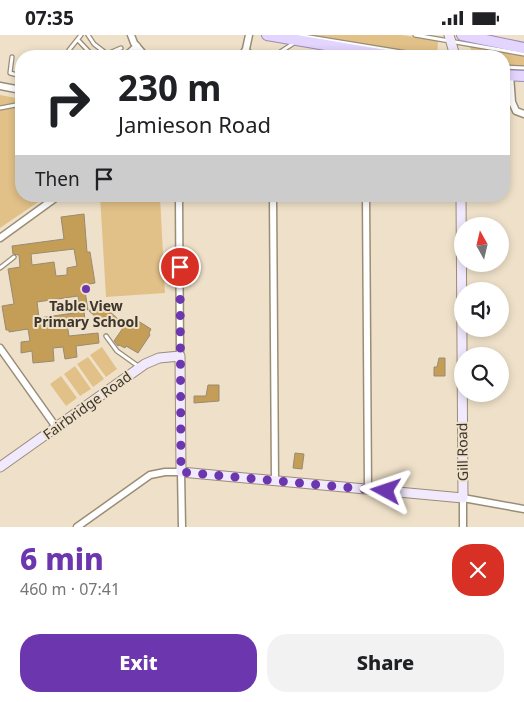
<!DOCTYPE html>
<meta charset="utf-8">
<style>
:root{--surface:#fff;--page:#f2f2f2;--text:#202124;--muted:#757577;--accent:#6c37ae}
body{margin:0;font-family:"Noto Sans",sans-serif;background:var(--page);color:var(--text);height:100vh;display:flex;flex-direction:column;font-size:19px;white-space:nowrap}
*{box-sizing:border-box;margin:0}
p{font-size:16px;color:var(--muted)}
.icon{flex:none;width:28px;height:28px;fill:none;stroke:currentColor;stroke-width:2;stroke-linecap:round;stroke-linejoin:round}
.map{position:relative;height:492px;overflow:hidden}
.sheet{display:flex;flex-direction:column;background:var(--surface);flex:1}
.sheet>*{flex:none}
.hud{position:absolute;left:15px;top:15px;width:495px;height:152px;border-radius:20px;box-shadow:0 2px 8px #0003;background:#fff;color:var(--text);overflow:hidden}
.needle{width:32px;rotate:352deg}
.fabs{position:absolute;left:454px;top:182px;display:grid;gap:10px}
.fabs a{display:grid;place-items:center;width:55px;height:55px;border-radius:50%;background:var(--surface);box-shadow:0 2px 8px #0003;font-size:25px}
.pin{position:absolute;display:grid;place-items:center;width:42px;height:42px;color:#fff;margin:-21px;border:2px solid #fff;border-radius:50%;box-shadow:0 1px 5px #0007}
.me{position:absolute;width:55px;margin:-28px;rotate:275deg;stroke-linejoin:round;filter:drop-shadow(0 0 4px #0008)}
.turn{display:flex;align-items:center;gap:18px;height:105px;padding:0 20px;font-size:22px}
.turn .icon{width:65px;height:65px;stroke-width:2.5}
.turn b{display:block;font-size:35px;line-height:42px}
.then{display:flex;align-items:center;height:48px;padding:0 20px;background:#0003;gap:10px;font-size:19px}
.round{display:grid;place-items:center;flex:none;width:52px;height:52px;border-radius:20px;background:var(--page)}
.summary{display:flex;align-items:center;justify-content:space-between;height:85px;padding:0 20px}
h1{font-size:30px;font-weight:800;line-height:38px;color:var(--accent)}
.primary-button{display:flex;gap:10px;margin-top:auto;padding:10px 20px}
.primary-button a{flex:1;height:58px;border-radius:20px;background:var(--accent);color:#fff;font-size:20px;font-weight:800;line-height:58px;text-align:center}
.primary-button a+a{background:var(--page);color:var(--text)}
.status{display:flex;justify-content:space-between;align-items:center;height:35px;padding:0 25px;background:var(--surface);direction:ltr}
.status svg{height:14px;fill:currentColor}
.map>svg:first-child{display:block}
</style>
<div class="status"><b>07:35</b><svg viewBox="0 0 49 12"><path d="M0 12V9h3v3zM5 12V6h3v6zM10 12V3h3v9zM15 12V0h3v12zM26 1h20v11H26zM47 4h2v5h-2z"/></svg></div>
<div class="map">
<svg width="524" height="492" viewBox="0 0 524 492">
<rect width="100%" height="100%" fill="#efe1c9"/>
<path fill="#e2c188" d="M301 0H402L438 6 437 21Z
M466 4 524 16V38L504 37V21H474Z
M0 60 21 64V161H47L0 193Z
M100 161H160L165 258 106 262Z
M102 312 117 334 106 342 90 320Z
M88 322 104 344 93 352 77 329Z
M75 331 91 354 80 361 64 339Z
M61 341 77 363 66 371 50 349Z"/>
<path fill="#c49d56" stroke="#988b74" fill-rule="evenodd" d="M84 179 87 217H90L95 248 84 250 88 275 79 268 78 261 37 267 39 283 74 278 73 275 84 274 85 287 67 289 69 301 98 298 99 308 76 311 77 322 65 324 63 312 53 313 54 326 33 328 32 316 21 318V307L30 306 28 294 9 297V295H6L2 271 14 269 8 234 20 232 19 220 13 219 12 211 64 204 61 182ZM74 214 77 231 67 233V240L56 241 54 227 32 230 31 219Z
M99 264 106 270 109 274 108 275 118 284 110 294 89 276Z
M135 284 151 294 149 298 150 300 138 318 126 311 125 313 119 310 118 311 114 306 127 287 131 290Z
M439 323H445V341H434V332H437Z
M208 350H219V366L194 368V361H206Z
M295 418 304 419 302 434 293 433Z"/>
<g fill="none" stroke-linecap="round" stroke-linejoin="round">
<defs>
<path id="lane" d="M88 0 94 9 107 19 121 13
M297 0 426 21
M415 0 524 19
M78 5 93 21
M247 15 257 21
M72 21 69 15 81 0
M274 21 294 8
M12 22 10 38 21 41
M504 32 524 33
M19 54 21 42
M0 73 21 69
M0 233 14 222
M106 301 117 316 138 331"/>
<path id="street" d="M131 0 134 8 145 21
M126 21 137 11
M242 21 246 14 249 0
M510 40 512 67 516 76 524 79
M0 51 21 55
M179 161 180 321
M273 161 275 446
M366 161 368 455
M0 203 58 161
M0 313 56 392
M77 492 150 440 165 437H181L182 492
M463 492V463L524 474"/>
<path id="secondary" d="M449 0 455 21
M0 432 145 329 159 323 180 321 181 437 463 463 461 161"/>
<path id="primary" d="M267 0 391 21
M462 0 524 13
M504 40 524 41"/>
</defs>
<use href="#lane" stroke="#9a8d76" stroke-width="5.5"/>
<use href="#street" stroke="#9a8d76" stroke-width="9"/>
<use href="#secondary" stroke="#9a8d76" stroke-width="11"/>
<use href="#primary" stroke="#9c8bb4" stroke-width="12"/>
<use href="#lane" stroke="#fff" stroke-width="3"/>
<use href="#street" stroke="#fff" stroke-width="6"/>
<use href="#secondary" stroke="#f1eafe" stroke-width="9"/>
<use href="#primary" stroke="#e3d5fe" stroke-width="10"/>
</g>
<g fill="none" stroke-linecap="round" stroke-linejoin="round">
<path stroke="#6c37ae" stroke-width="9" stroke-dasharray="0 16.2" d="M180 232 181 437 386 456"/>
</g>
<circle fill="#6c37ae" stroke="#efe1c9" stroke-width="2" cx="86" cy="254" r="5"/>
<g text-anchor="middle" dominant-baseline="central" stroke-width="4" stroke-linejoin="round" paint-order="stroke">
<g font-size="14" font-weight="bold" fill="#3b352c" stroke="#efe1c9">
<text x="86" y="270">Table View<tspan x="86" dy="16">Primary School</tspan></text>
</g>
<g font-size="14" fill="#3b352c" stroke="#efe1c9">
<text transform="translate(87 370) rotate(-36)">Fairbridge Road</text>
<text transform="translate(462 417) rotate(-91)">Gill Road</text>
</g>
</g>
</svg>
<div class="fabs">
<a><svg class="needle" viewBox="-14 -14 28 28"><path d="M0-13l5 13h-10z" fill="#e53935"/><path d="M0 13l5-13h-10z" fill="#757577"/></svg></a>
<a><svg class="icon" aria-label="sound" viewBox="0 0 24 24"><path d="M4 9h4l5-4v14l-5-4H4zM17 9q2 3 0 6"/></svg></a>
<a><svg class="icon" aria-label="search" viewBox="0 0 24 24"><circle cx="10" cy="10" r="6"/><path d="M15 15l6 6"/></svg></a>
</div>
<div class="pin" style="left:180px;top:232px;background:#d93025"><svg class="icon" aria-label="arrive" viewBox="0 0 24 24"><path d="M6 21V4h12l-3 4 3 4H6"/></svg></div>
<svg class="me" style="left:386px;top:456px" viewBox="-20 -20 40 40"><path d="M0-17L14 15 0 8-14 15z" fill="#6c37ae" stroke="#fff" stroke-width="4"/></svg>
<div class="hud">
<div class="turn"><svg class="icon" aria-label="right" viewBox="0 0 24 24"><path d="M7 20v-9h11M14 6l5 5-5 5"/></svg><div><b>230 m</b>Jamieson Road</div></div>
<div class="then">Then<svg class="icon" aria-label="arrive" viewBox="0 0 24 24"><path d="M6 21V4h12l-3 4 3 4H6"/></svg></div>
</div>
</div>
<section class="sheet">
<div class="summary"><div><h1>6 min</h1><p>460 m · 07:41</p></div><a class="round" style="background:#d93025;color:#fff"><svg class="icon" aria-label="close" viewBox="0 0 24 24"><path d="M6 6l12 12M18 6L6 18"/></svg></a></div>
<div class="primary-button"><a>Exit</a><a>Share</a></div>
</section>
